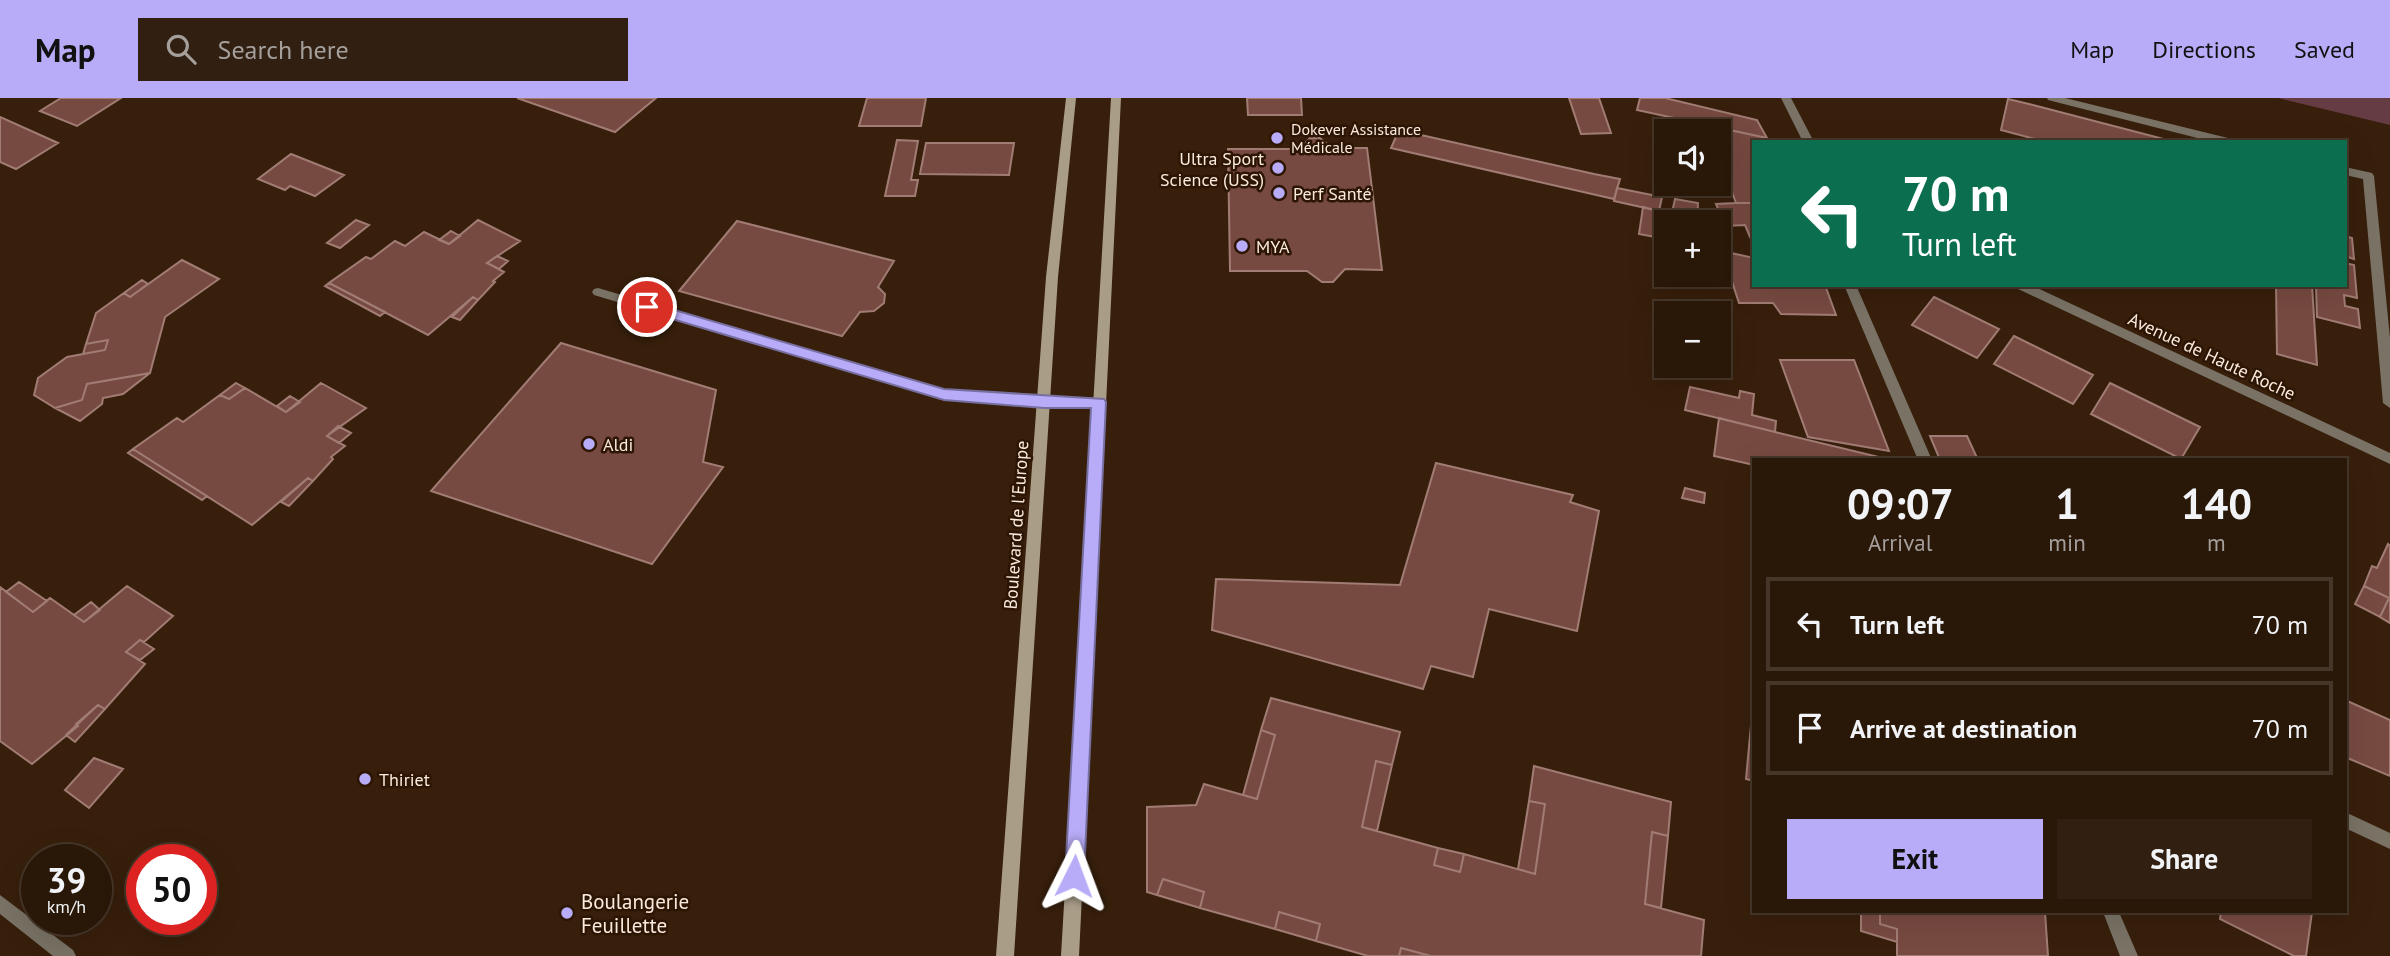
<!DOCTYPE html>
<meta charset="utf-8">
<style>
:root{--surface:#291708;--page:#312012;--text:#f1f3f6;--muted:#a59f9c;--line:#453629;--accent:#b8abf7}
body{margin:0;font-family:"PT Sans",sans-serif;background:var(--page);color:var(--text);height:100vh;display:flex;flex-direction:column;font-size:26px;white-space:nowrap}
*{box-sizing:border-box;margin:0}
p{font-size:23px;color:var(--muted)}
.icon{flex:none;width:38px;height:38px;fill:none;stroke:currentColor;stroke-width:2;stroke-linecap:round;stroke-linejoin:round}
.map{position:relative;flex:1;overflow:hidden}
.drawer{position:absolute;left:1752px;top:360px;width:595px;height:455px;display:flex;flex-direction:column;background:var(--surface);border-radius:0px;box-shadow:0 7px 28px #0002,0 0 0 2px var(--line)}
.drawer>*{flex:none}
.guide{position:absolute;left:1752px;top:42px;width:595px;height:147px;border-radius:0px;box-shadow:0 7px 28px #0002,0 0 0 2px var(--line);background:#0b6e4f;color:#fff;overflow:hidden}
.controls{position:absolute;left:1654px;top:21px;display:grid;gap:14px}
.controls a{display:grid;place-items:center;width:77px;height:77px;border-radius:0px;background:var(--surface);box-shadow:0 7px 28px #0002,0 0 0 2px var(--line);font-size:35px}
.speed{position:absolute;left:21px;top:746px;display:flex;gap:14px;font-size:35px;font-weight:700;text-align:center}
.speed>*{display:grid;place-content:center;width:91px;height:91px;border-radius:50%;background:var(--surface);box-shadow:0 7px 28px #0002,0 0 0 2px var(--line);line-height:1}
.speed small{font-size:18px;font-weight:400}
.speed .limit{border:10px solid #d22;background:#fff;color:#111}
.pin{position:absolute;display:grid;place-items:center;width:60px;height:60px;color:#fff;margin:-30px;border:4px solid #fff;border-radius:50%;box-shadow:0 2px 7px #0007}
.me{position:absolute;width:77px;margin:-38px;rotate:3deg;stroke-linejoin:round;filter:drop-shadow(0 0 5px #0008)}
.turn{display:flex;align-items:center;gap:24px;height:147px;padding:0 35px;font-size:32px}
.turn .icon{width:91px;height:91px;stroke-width:2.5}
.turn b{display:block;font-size:49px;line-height:60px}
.eta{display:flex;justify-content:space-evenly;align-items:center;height:119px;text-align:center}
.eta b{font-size:42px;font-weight:700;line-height:49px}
.primary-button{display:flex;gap:14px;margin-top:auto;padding:14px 35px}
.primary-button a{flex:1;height:80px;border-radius:0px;background:var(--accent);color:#111;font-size:28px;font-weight:700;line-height:80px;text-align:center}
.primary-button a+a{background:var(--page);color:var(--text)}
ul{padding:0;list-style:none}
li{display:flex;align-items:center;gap:21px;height:94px;margin:0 14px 10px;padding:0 21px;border:4px solid var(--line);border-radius:0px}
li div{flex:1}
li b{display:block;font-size:26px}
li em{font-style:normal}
header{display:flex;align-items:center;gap:42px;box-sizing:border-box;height:98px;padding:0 35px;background:var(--accent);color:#111}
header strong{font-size:33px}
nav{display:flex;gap:38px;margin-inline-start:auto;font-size:24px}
.search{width:490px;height:63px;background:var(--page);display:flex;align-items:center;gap:18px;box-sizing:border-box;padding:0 24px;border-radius:0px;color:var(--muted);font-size:26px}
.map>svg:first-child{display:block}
</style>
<header>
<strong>Map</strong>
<div class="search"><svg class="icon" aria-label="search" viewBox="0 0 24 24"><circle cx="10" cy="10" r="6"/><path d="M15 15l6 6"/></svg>Search here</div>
<nav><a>Map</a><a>Directions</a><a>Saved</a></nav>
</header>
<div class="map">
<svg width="2390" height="858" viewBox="0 0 2390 858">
<rect width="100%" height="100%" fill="#371f0b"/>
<path fill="#653c44" d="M2278 0H2390V27Z"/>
<path fill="#774a41" stroke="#a17c74" stroke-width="2" d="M61 0H121L77 28 40 13Z
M517 0H656L615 34Z
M867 0H926L921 28H859Z
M1247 0H1301L1302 17H1248Z
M1569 0H1599L1611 35 1581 36Z
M1640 0H1665L1757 22 1767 40 1637 12Z
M2008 1 2033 7 2175 44H2046L2001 32Z
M0 19 58 45 16 71 0 64Z
M1687 23 1767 40 1768 44H1754V105H1736L1722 67 1718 66V33H1685Z
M1399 32 1594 76 1620 81 1614 101 1391 50Z
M1310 40H1320L1332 50H1367L1382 172 1345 171 1333 184H1322L1307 173H1230L1228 51H1300Z
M897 42 918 43 911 82H918L915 98H885Z
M926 45H1014L1009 77 920 76Z
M291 56 344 77 315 98 290 88 285 92 258 81Z
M1617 90 1662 99 1659 113 1614 103Z
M1675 101 1698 105 1697 124H1670Z
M1736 105H1754V148L1745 127 1725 128 1716 106Z
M1643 109 1671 116 1670 124H1666V141L1639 136Z
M356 122 369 127 340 150 327 145Z
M478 122 520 143 487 165 504 174 493 183 495 184 478 202 473 199 428 237 329 185 366 159 371 161 395 143 405 148 424 134 449 146Z
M737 123 894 163 878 189 885 196 884 205 874 213 860 214 842 238 679 193Z
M451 133 460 138 449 146 439 142Z
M2345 138 2352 140 2354 161 2345 158Z
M1722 153 1754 160V187H1825L1836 217 1781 216 1773 205H1739Z
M497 158 508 163 499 171 487 165Z
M182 162 219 181 165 219 150 275 87 286 82 302 55 310 34 297 38 280 67 259 105 252 108 242 86 246 96 215 124 195 130 199Z
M2345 165 2354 167 2357 200 2344 197 2345 208 2358 211 2360 230 2317 219 2316 187H2345Z
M142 182 148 186 130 199 124 195Z
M329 185 385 214 380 218 325 188Z
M2276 187H2312L2317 267 2277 256Z
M473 199 478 202 460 222 452 219Z
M1934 199 1999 231 1977 260 1912 227Z
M2014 238 2093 277 2073 306 1994 266Z
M108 242 105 252 83 256 86 246Z
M561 245 716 292 703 364 723 369 652 466 431 393Z
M1780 262H1854L1889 353 1808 339Z
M150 275 123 296 103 300 102 306 80 323 55 310 82 302 87 286Z
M236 285 245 290 229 301 220 297Z
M321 285 366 310 327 338 345 348 331 359 333 361 313 383 308 380 252 427 133 351 177 320 183 324 220 297 229 301 245 290 286 314Z
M2110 285 2200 329 2181 361 2091 316Z
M1690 289 1739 300 1740 293 1754 296 1752 317 1776 323 1775 334 1685 312Z
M290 298 300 304 286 314 277 308Z
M1719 320 1775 334 1891 362H1754V367L1714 358Z
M338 328 351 335 339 345 327 338Z
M1930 338H1967L1978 362H1940Z
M133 351 207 398 202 402 128 355Z
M1436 365 1573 397 1570 404 1599 413 1577 533 1489 511 1473 579 1431 568 1423 591 1212 532 1216 481 1400 487Z
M308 380 313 383 289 408 281 404Z
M1685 390 1705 395 1704 405 1682 400Z
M2388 446 2390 448V525L2380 519 2389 500 2364 488 2372 468 2377 470Z
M19 484 47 503 33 514 6 494Z
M127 488 173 518 144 544 140 542 126 554 145 566 105 611 98 607 76 626 78 628 32 666 0 643V489L33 514 50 500 84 524Z
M2364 488 2389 500 2380 519 2355 506Z
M91 504 100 512 84 524 74 517Z
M140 542 154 551 140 562 126 554Z
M1271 600 1400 634 1392 667 1376 663 1362 729 1438 750 1434 767 1460 774 1464 756 1535 776 1545 706 1529 703 1534 668 1671 704 1668 738 1652 734 1645 806 1704 822 1701 858H1431L1401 850 1399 858H1368L1316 843 1320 826 1279 814 1275 831 1200 810 1204 794 1163 781 1157 797 1147 794V709L1196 707 1204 686 1257 701 1275 637 1261 632Z
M2345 602 2390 622V678L2345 659Z
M98 607 105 611 75 644 66 637Z
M1751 627 1754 628V683L1746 681Z
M1261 632 1275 637 1257 701 1243 697Z
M94 660 123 671 89 710 65 692Z
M1376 663 1392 667 1377 733 1362 729Z
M1529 703 1545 706 1535 776 1518 771Z
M1652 734 1668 738 1661 810 1645 806Z
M1438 750 1464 756 1460 774 1434 767Z
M1163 781 1204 794 1200 810 1157 797Z
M1279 814 1320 826 1316 843 1275 831Z
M1861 814H1880V826L1897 831V844L1861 833Z
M1880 814H2045L2048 858H1897V831L1880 826Z
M2221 814H2312L2306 858H2294L2220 821Z
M1401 850 1431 858H1399Z"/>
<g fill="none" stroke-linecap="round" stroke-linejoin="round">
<path fill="#797265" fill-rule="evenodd" d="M2047 0H2065L2228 40 2233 44H2213L2048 2Z
M2345 69 2372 75 2374 78 2390 240V310L2383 305 2363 81 2345 77Z
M598 190 944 292 1043 300 1099 299 1106 304 1099 309 1043 310 944 302 594 197 592 194 594 191Z"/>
<path fill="#797265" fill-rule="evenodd" d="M1781 0H1791L1814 44H1803Z
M1844 187H1856L1932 362H1918Z
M2014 187H2031L2390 355V366L2016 190Z
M2345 714 2390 735V751L2345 730Z
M2103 814H2119L2138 858H2120Z"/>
<path fill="#797265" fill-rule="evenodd" d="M0 797 73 852 76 858H53L0 816Z"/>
<path fill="#a99d88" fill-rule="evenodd" d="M1066 0H1076L1058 179 1014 858H996L1046 179Z
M1111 0H1121L1079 858H1061Z"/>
</g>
<path fill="#b8abf7" stroke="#786fa1" stroke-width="2" d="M647 204 944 291 1104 301 1106 304 1084 778 1081 784 1074 787 1067 784 1065 778 1091 310H1044L944 302 642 212V205Z"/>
<g fill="#b8abf7" stroke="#2d1503" stroke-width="2.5">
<circle cx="1277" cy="40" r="7"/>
<circle cx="1278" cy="70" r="7"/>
<circle cx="1279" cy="95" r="7"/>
<circle cx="1242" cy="148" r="7"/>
<circle cx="589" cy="346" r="7"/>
<circle cx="365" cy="681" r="7"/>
<circle cx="567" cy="815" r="7"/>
</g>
<g text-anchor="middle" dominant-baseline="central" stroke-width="5" stroke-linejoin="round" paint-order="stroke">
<g font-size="16" fill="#fbeade" stroke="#2d1503" text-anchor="start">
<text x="1291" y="31">Dokever Assistance<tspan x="1291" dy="18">Médicale</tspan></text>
</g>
<g font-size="18" fill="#fbeade" stroke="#2d1503" text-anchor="start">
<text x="1264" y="60" text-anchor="end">Ultra Sport<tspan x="1264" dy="21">Science (USS)</tspan></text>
<text x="1293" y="95">Perf Santé</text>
<text x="1256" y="148">MYA</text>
<text x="603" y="346">Aldi</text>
<text x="379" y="681">Thiriet</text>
</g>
<g font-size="18" fill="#fbeade" stroke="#2d1503">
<text transform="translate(2212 258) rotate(25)">Avenue de Haute Roche</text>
<text transform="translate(1016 427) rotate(-86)">Boulevard de l'Europe</text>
</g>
<g font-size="21" fill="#fbeade" stroke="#2d1503" text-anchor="start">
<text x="581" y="803">Boulangerie<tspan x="581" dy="24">Feuillette</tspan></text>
</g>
</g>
</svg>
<div class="controls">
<a><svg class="icon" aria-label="sound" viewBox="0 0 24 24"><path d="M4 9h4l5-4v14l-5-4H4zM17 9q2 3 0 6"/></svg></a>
<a>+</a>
<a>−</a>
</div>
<div class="speed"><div>39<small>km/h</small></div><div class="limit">50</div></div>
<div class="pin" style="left:647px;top:209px;background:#d93025"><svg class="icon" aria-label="arrive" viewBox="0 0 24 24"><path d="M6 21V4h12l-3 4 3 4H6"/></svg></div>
<svg class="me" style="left:1074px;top:778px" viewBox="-20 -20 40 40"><path d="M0-17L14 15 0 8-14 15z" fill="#b8abf7" stroke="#fff" stroke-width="4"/></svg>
<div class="guide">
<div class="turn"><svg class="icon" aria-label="left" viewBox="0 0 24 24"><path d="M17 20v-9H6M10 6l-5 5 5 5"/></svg><div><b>70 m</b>Turn left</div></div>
</div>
<section class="drawer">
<div class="eta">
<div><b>09:07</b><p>Arrival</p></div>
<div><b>1</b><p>min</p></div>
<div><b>140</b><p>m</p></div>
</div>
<ul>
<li><svg class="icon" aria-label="left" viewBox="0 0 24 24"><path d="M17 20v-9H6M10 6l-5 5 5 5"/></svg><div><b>Turn left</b></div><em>70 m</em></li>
<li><svg class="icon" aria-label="arrive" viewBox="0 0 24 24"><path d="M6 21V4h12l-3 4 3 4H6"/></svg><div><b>Arrive at destination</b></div><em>70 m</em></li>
</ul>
<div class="primary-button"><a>Exit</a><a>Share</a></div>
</section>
</div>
